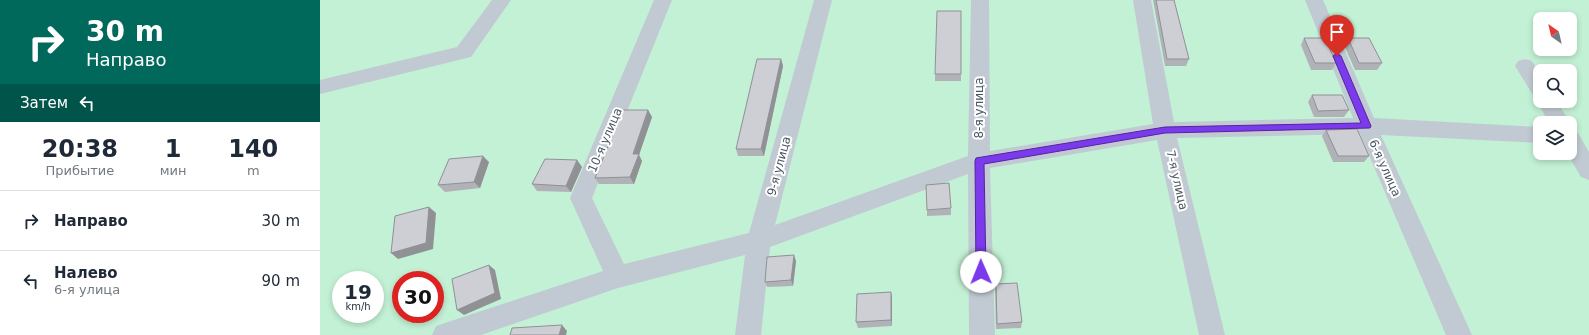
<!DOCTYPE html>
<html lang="ru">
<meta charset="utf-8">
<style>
:root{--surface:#fff;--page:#f2f2f3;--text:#1f2937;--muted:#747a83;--line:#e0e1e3}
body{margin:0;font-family:"DejaVu Sans",sans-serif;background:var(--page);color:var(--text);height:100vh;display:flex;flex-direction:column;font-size:15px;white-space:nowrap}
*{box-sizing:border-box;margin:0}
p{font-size:13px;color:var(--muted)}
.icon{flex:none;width:22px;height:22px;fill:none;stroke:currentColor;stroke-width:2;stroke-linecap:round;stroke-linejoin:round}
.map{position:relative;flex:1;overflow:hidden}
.drawer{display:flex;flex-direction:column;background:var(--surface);width:320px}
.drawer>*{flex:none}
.top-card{background:#00695c;color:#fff;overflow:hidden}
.needle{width:26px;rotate:326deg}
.fabs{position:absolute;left:1213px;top:12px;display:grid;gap:8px}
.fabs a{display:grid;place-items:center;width:44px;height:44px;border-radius:8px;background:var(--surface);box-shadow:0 2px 6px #0003;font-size:20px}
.speed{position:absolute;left:12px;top:271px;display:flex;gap:8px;font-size:20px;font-weight:700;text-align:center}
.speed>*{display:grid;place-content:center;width:52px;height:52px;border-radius:50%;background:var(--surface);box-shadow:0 2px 6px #0003;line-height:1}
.speed small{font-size:10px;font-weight:400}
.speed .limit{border:6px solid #d22;background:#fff;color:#111}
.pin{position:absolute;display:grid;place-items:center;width:34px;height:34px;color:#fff;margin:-41px -17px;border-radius:50% 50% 50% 0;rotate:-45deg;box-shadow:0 0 4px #0007}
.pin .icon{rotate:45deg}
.me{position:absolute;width:44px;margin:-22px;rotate:359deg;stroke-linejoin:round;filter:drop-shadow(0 0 3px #0008)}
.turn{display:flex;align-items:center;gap:14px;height:84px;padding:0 20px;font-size:18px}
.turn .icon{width:52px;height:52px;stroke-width:2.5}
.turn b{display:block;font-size:28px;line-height:34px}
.then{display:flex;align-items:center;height:38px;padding:0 20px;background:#0003;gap:8px;font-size:15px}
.eta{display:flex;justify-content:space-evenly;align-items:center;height:68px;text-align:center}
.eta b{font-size:24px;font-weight:600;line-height:28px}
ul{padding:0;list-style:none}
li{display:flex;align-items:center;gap:12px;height:60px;padding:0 20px;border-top:1px solid var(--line)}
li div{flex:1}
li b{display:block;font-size:15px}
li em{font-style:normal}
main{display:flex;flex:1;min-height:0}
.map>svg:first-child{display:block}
</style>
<main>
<section class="drawer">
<div class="top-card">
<div class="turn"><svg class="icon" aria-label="right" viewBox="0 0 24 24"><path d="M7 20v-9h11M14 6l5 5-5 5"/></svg><div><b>30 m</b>Направо</div></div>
<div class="then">Затем<svg class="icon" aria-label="left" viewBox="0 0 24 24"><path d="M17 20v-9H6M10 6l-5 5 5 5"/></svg></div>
</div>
<div class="eta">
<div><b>20:38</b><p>Прибытие</p></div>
<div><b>1</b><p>мин</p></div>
<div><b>140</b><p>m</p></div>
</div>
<ul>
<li><svg class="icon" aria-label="right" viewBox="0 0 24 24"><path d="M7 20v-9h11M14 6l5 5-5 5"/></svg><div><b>Направо</b></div><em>30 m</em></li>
<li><svg class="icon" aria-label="left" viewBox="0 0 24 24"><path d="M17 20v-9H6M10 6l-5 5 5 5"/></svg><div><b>Налево</b><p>6-я улица</p></div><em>90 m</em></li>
</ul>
</section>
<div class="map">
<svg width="1269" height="335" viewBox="0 0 1269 335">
<rect width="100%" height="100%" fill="#f5f3f3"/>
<path fill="#c3f1d5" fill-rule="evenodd" d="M0 0H1269V335H0ZM1220 19H1250V49H1220ZM1220 71H1250V101H1220ZM1220 123H1250V153H1220ZM21 280H55V314H21ZM81 280H115V314H81Z"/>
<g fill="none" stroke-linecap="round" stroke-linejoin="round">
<path fill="#c1cad2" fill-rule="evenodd" d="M172 0H191L151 57 0 94V80L137 47Z
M334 0H352L272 198 304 264 429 233 494 0H512L455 225 648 156 651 0H669L670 151 833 124 813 0H831L854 122 1033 118 985 0H1003L1054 118 1220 127V143L1061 135 1152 335H1126L1040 134 857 138 905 335H879L837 140 670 168 675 335H649L648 174 450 247 441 335H415L425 255 298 288 161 335H112L116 326 125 323 283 271 250 198Z
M1205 59 1212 61 1220 74V101H1237L1250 123V124L1229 123 1217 101 1219 97 1213 95 1195 66 1198 61Z
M1250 131 1258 133 1269 152V180L1261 177 1247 153H1250Z"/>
</g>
<path fill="#b0b2b7" d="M833 0H854L869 59 866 66H845Z
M641 11V81H615V74Z
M984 38 1016 63 1012 70H991L981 45Z
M1028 38 1062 63 1057 70H1035L1024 45Z
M461 59 463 66 444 156H418L416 149Z
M992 95 1029 110 1024 117H994L988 102Z
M328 110 332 117 319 155 322 161 314 184H279L275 178Z
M1006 130 1049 156 1044 162H1013L1002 136Z
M257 160 262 167 251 192 217 191 212 184Z
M169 162 160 188 125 192 118 185Z
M631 208V215L607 216V210Z
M476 261 473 286 447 287 445 282Z
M676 284 702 322 701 328 676 329 675 289Z
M572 297V326L538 328 536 322Z"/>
<path fill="#909195" d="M461 59 463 66 444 156 441 149Z
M328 110 332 117 319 155 322 161 314 184 310 177 313 154Z
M163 156 169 162 160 188 154 182Z
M257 160 262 167 251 192 246 186Z
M109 207 116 213 113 249 78 259 71 253Z
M474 255 476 261 473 286 471 280Z
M169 265 175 270 181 299 144 315 137 310Z
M571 292 572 297V326L571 320Z
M242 325 247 331 246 335H239Z"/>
<path fill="#cdcfd5" stroke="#909195" d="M836 0H854L869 59H847Z
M617 11H641V74H615Z
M984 38H1005L1016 63H995Z
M1028 38H1049L1062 63H1039Z
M437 59H461L441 149H416Z
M992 95H1022L1029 110 998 111Z
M303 110H328L313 154H319L310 177 275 178Z
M1037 129 1049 156H1018L1006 130Z
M163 156 154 182 118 185 129 159Z
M225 159 257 160 246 186 212 184Z
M629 183 631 208 607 210 606 185Z
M109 207 106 243 71 253 75 216Z
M474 255 471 280 445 282 447 257Z
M169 265 175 293 137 310 132 279Z
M697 283 702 322 677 324 676 284Z
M571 292V320L536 322 537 294Z
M242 325 239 335H190L192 328Z"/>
<path fill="#7c3aed" stroke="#51269a" d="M1017 53 1021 56 1051 126 1050 128 845 133 664 164 666 272 665 275 661 276 658 275 656 272 655 161 656 158 845 127 1041 123 1013 56Z"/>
<g text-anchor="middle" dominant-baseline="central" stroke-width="4" stroke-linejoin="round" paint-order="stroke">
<g font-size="12" fill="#4a5661" stroke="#fff">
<text transform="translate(659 108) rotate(-90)">8-я улица</text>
<text transform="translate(285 140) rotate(-67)">10-я улица</text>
<text transform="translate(459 166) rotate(-75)">9-я улица</text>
<text transform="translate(1065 168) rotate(66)">6-я улица</text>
<text transform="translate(857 180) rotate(77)">7-я улица</text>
</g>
</g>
</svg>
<div class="fabs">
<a><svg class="needle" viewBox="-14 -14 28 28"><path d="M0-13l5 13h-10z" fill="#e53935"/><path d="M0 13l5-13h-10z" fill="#747a83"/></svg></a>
<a><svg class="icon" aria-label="search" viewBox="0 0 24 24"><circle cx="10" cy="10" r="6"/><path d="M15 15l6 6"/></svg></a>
<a><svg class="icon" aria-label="layers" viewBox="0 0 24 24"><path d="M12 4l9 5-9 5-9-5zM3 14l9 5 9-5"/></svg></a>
</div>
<div class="speed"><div>19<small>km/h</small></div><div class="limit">30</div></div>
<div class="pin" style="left:1017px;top:56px;background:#d93025"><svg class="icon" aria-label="arrive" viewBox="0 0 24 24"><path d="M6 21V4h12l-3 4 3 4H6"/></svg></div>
<svg class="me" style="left:661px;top:272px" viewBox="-20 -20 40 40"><circle r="19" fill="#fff"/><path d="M0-13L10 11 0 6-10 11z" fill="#7c3aed"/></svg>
</div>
</main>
